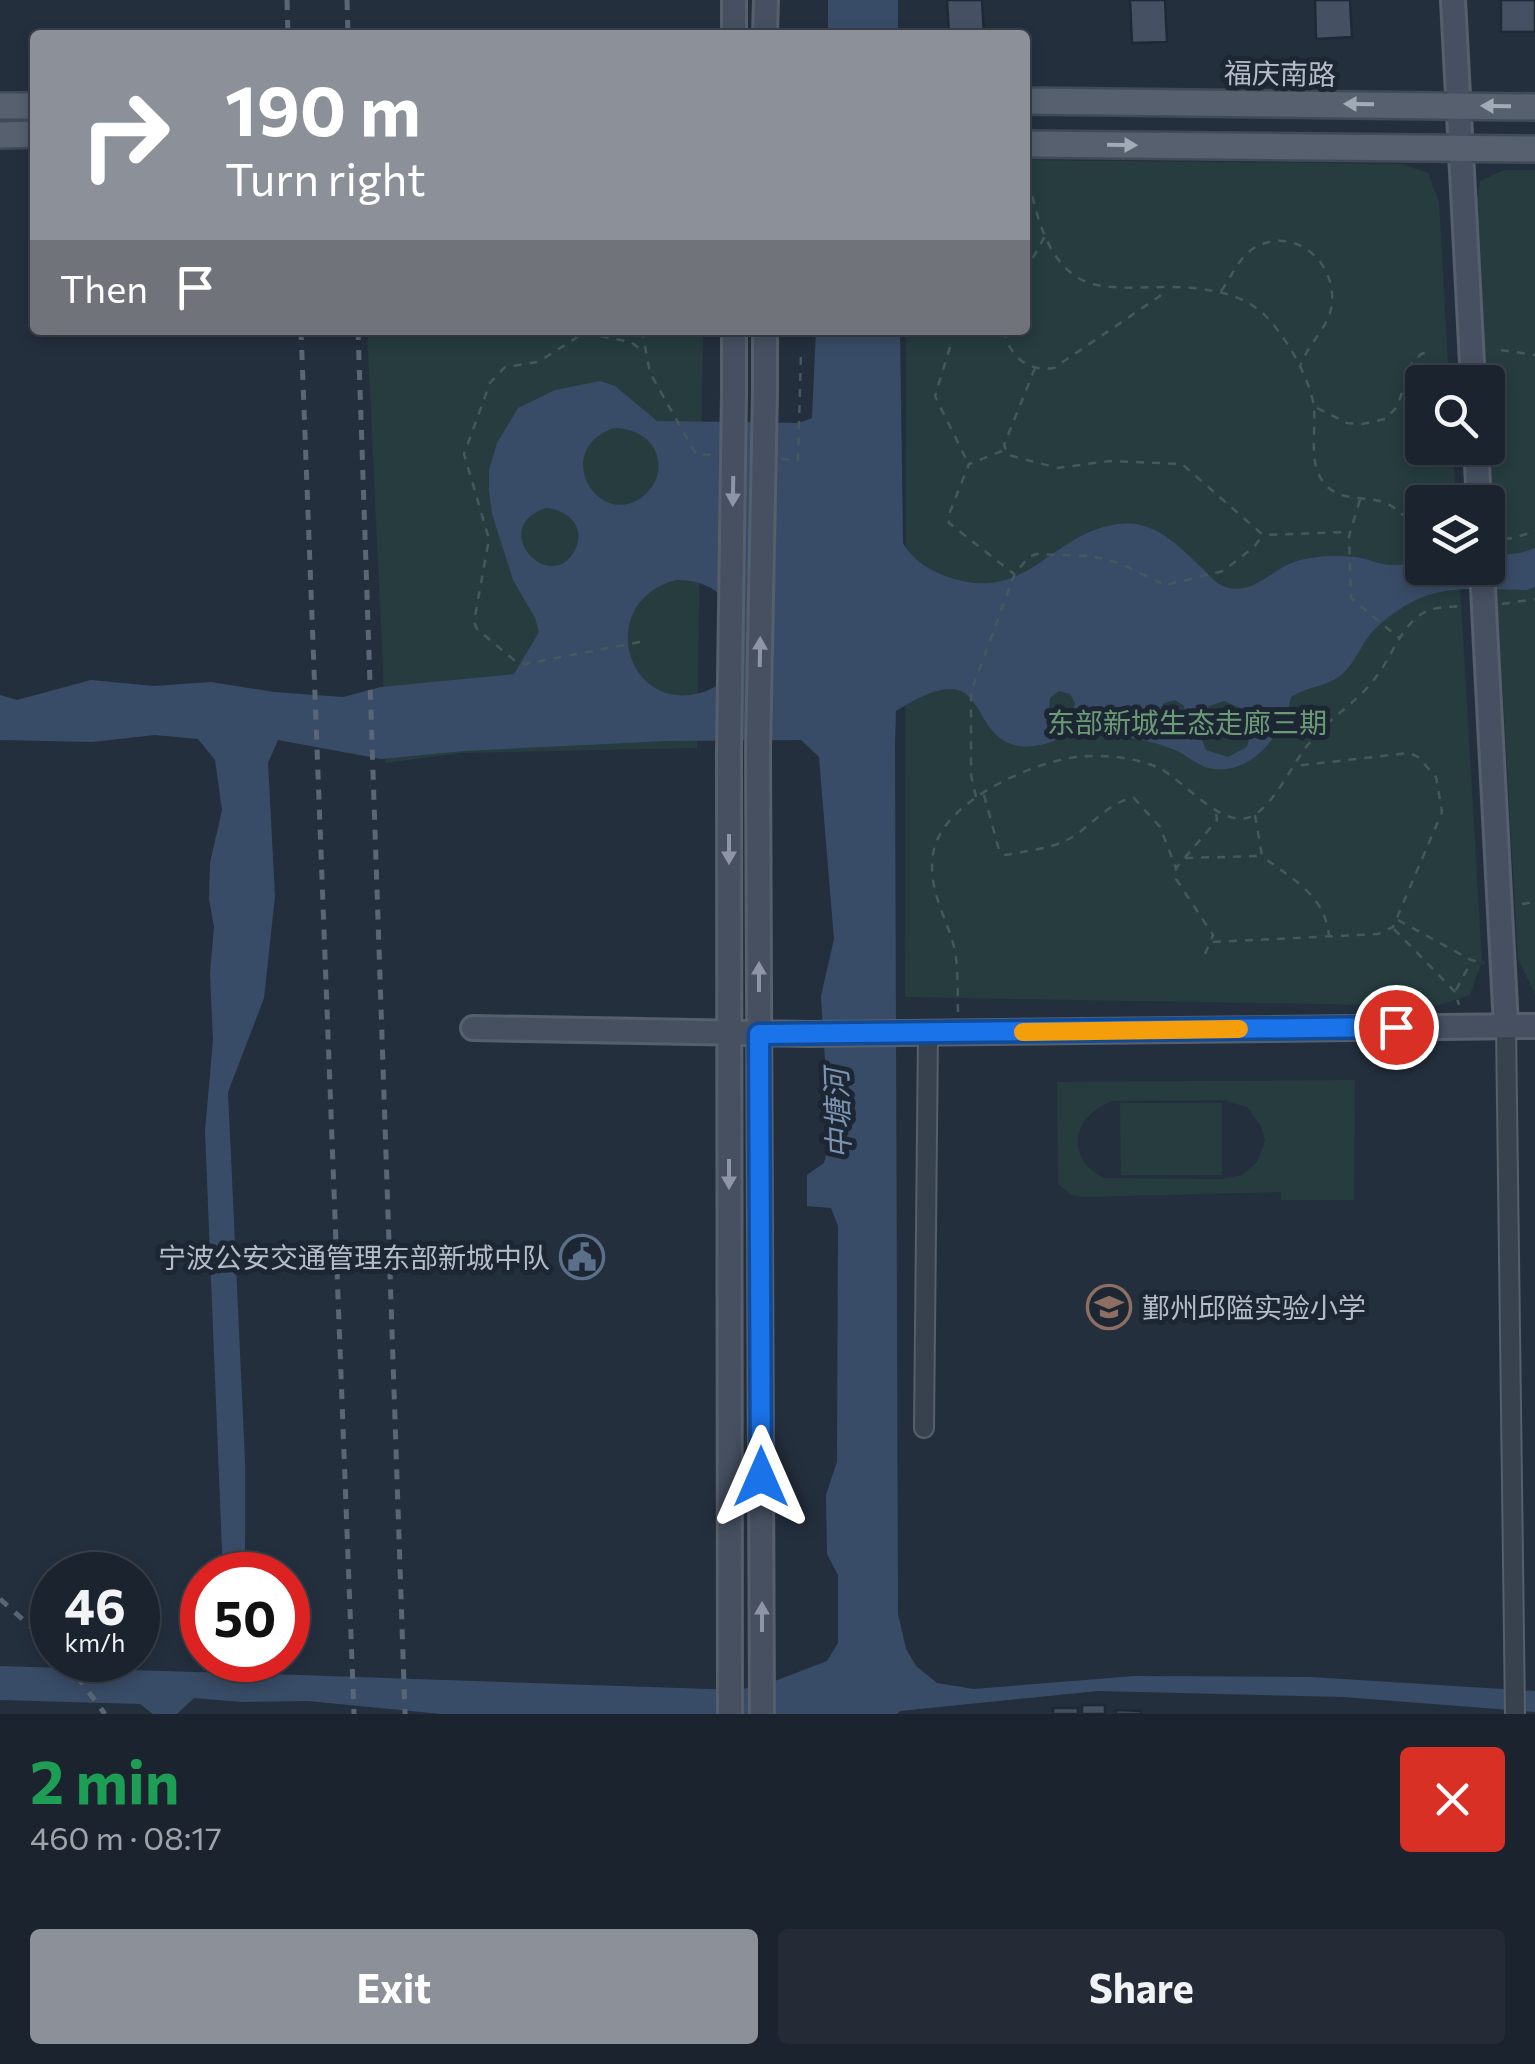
<!DOCTYPE html>
<meta charset="utf-8">
<style>
:root{--surface:#1b232e;--page:#242b36;--text:#f1f3f6;--muted:#a0a4aa;--line:#39404a;--accent:#8c9099}
body{margin:0;font-family:Commissioner,"Noto Sans SC",sans-serif;background:var(--page);color:var(--text);height:100vh;display:flex;flex-direction:column;font-size:38px;white-space:nowrap}
*{box-sizing:border-box;margin:0}
p{font-size:32px;color:var(--muted)}
.icon{flex:none;width:55px;height:55px;fill:none;stroke:currentColor;stroke-width:2;stroke-linecap:round;stroke-linejoin:round}
.map{position:relative;height:1714px;overflow:hidden}
.drawer{display:flex;flex-direction:column;background:var(--surface);flex:1}
.drawer>*{flex:none}
.hud{position:absolute;left:30px;top:30px;width:1000px;height:305px;border-radius:10px;box-shadow:0 5px 15px #0003,0 0 0 2px var(--line);background:#8c9099;color:#fff;overflow:hidden}
.buttons{position:absolute;left:1405px;top:365px;display:grid;gap:20px}
.buttons a{display:grid;place-items:center;width:100px;height:100px;border-radius:10px;background:var(--surface);box-shadow:0 5px 15px #0003,0 0 0 2px var(--line);font-size:50px}
.speed{position:absolute;left:30px;top:1552px;display:flex;gap:20px;font-size:50px;font-weight:700;text-align:center}
.speed>*{display:grid;place-content:center;width:130px;height:130px;border-radius:50%;background:var(--surface);box-shadow:0 5px 15px #0003,0 0 0 2px var(--line);line-height:1}
.speed small{font-size:25px;font-weight:400}
.speed .limit{border:15px solid #d22;background:#fff;color:#111}
.pin{position:absolute;display:grid;place-items:center;width:85px;height:85px;color:#fff;margin:-42px;border:5px solid #fff;border-radius:50%;box-shadow:0 2px 10px #0007}
.me{position:absolute;width:110px;margin:-55px;rotate:0deg;stroke-linejoin:round;filter:drop-shadow(0 0 8px #0008)}
.turn{display:flex;align-items:center;gap:35px;height:210px;padding:0 30px;font-size:45px}
.turn .icon{width:130px;height:130px;stroke-width:2.5}
.turn b{display:block;font-size:70px;line-height:85px}
.then{display:flex;align-items:center;height:95px;padding:0 30px;background:#0003;gap:20px;font-size:38px}
.round{display:grid;place-items:center;flex:none;width:105px;height:105px;border-radius:10px;background:var(--page)}
.overview{display:flex;align-items:center;justify-content:space-between;height:170px;padding:0 30px}
h1{font-size:60px;font-weight:700;line-height:75px;color:#1e9e55}
.button{display:flex;gap:20px;margin-top:auto;padding:20px 30px}
.button a{flex:1;height:115px;border-radius:10px;background:var(--accent);color:#fff;font-size:40px;font-weight:700;line-height:115px;text-align:center}
.button a+a{background:var(--page);color:var(--text)}
.map>svg:first-child{display:block}
</style>
<div class="map">
<svg width="1535" height="1714" viewBox="0 0 1535 1714">
<rect width="100%" height="100%" fill="#242f3e"/>
<path fill="#263c3f" fill-rule="evenodd" d="M1025 160 1401 164 1428 173 1439 202 1449 382H1422V448H1453L1456 502H1422V568H1459L1482 962 1470 995 1436 1006 905 997 906 330H1025Z
M1504 170H1535V994L1518 959 1488 434V382H1485L1475 213 1480 181Z
M367 330H703L697 748 461 753 385 763 383 669Z
M1355 1080 1354 1200H1281V1192L1084 1197 1071 1195 1058 1184 1057 1082ZM1223 1100 1247 1107 1261 1126 1265 1141 1257 1162 1242 1175 1221 1179 1104 1178C1063 1157 1073 1116 1112 1101Z
M1222 1103V1175H1121L1120 1103Z"/>
<path fill="#394c67" fill-rule="evenodd" d="M828 0H898V35H828Z
M816 330H900L903 543C912 560 932 572 951 578 1028 603 1051 533 1118 524 1154 519 1178 545 1202 568 1209 575 1216 584 1225 587 1254 596 1272 569 1294 562 1312 556 1336 555 1355 557 1367 558 1379 565 1392 565 1402 565 1413 563 1422 562V568H1488V556L1520 553 1535 548V587L1527 590C1461 590 1430 580 1377 627 1361 641 1358 661 1340 676 1325 687 1306 687 1291 697 1285 733 1250 778 1208 768 1197 765 1186 755 1175 750 1149 739 1113 733 1085 734 1062 734 1043 750 1019 746 964 736 993 649 896 711L895 744 898 1614 906 1649 916 1666 937 1683 974 1689 1135 1676 1311 1677 1535 1691V1712L1343 1697 1098 1691 900 1711 897 1714H441L308 1701 241 1702 194 1698 177 1714H153L140 1704 0 1700V1666L227 1673V1660H263L269 1674 739 1690 775 1681 827 1661 838 1643V1575L827 1554 826 1495 837 1462 838 1226 831 1208 807 1206V1175L824 1163 830 1140 821 996 834 939 819 757 801 740 667 741 464 751 381 759 278 740 268 763 275 896 264 998 228 1092 245 1461V1575H223L205 1131 213 1040 210 973 214 927 209 899 210 863 222 810 215 760 198 739 155 735 92 742 0 740V695L17 700 91 680 154 686 211 682 274 692 343 697 381 687 514 674 539 632 535 618 513 580 492 514 489 490V470L497 443 518 408 555 390 600 381 615 386 657 421 799 423 812 418ZM614 428C639 428 662 444 658 472 656 483 650 491 641 498 597 528 551 450 614 428ZM546 508C567 509 587 527 575 550 551 597 486 528 546 508ZM676 580C753 578 763 681 696 694 622 709 598 600 676 580ZM1059 691 1070 694 1075 703 1073 712 1066 717H1056L1049 709 1050 698ZM1175 700 1184 706 1187 717 1179 727 1168 728 1160 721 1159 712 1164 703ZM1224 701 1247 711 1253 726 1247 747 1228 757 1206 750 1197 728 1209 706Z"/>
<path fill="#455162" stroke="#1f2835" stroke-width="2.5" d="M947 0H982L984 35H949Z
M1130 0H1165L1167 42 1132 43Z
M1315 0H1350L1352 37 1316 39Z
M1501 0H1535V32H1501Z
M1082 1705H1105V1714H1082Z
M1053 1708H1078V1714H1053Z
M1116 1710 1141 1711V1714H1116Z"/>
<g fill="none" stroke-linecap="round" stroke-linejoin="round">
<defs>
<path id="street" d="M1506 1026 1515 1714
M924 1428 928 1033"/>
<path id="secondary" d="M1453 0 1473 382
M734 35V0
M765 35 766 0
M734 330V394
M765 392V330
M1476 448 1479 502
M1486 647 1506 1026
M758 750 762 1714
M729 752 730 1714
M473 1028 810 1034 1535 1026"/>
<path id="primary" d="M1025 101 1535 107
M0 106H35
M0 135 35 134
M1025 144 1535 149"/>
</defs>
<use href="#street" stroke="#565f6c" stroke-width="22"/>
<use href="#secondary" stroke="#565f6c" stroke-width="28"/>
<use href="#primary" stroke="#414a57" stroke-width="30"/>
<path stroke="#44595c" stroke-width="2.5" stroke-dasharray="8 8" stroke-linecap="butt" d="M1025 165C1036 211 1046 278 1102 286 1133 290 1164 285 1194 288 1219 291 1239 295 1259 310 1281 327 1312 380 1314 409 1316 433 1308 463 1324 483 1341 504 1367 494 1388 504 1402 511 1411 524 1422 534
M1025 272 1045 236
M1221 291C1232 277 1238 258 1254 248 1294 225 1336 261 1332 304 1329 328 1307 344 1300 367
M642 330 650 373 696 454 713 455
M1004 330C1009 356 1027 372 1054 368L1160 296 1162 288
M950 347 935 396 968 463
M1501 350 1535 355
M1035 368 1004 445 1008 455 1058 468 1109 461 1182 464 1263 535 1349 532
M1317 408 1347 423 1362 424 1385 419 1397 407 1412 363 1421 354 1431 351
M1002 451 969 464 948 517 949 523 1014 574
M781 459 798 460 801 353
M1360 500 1349 536 1351 598 1399 638
M1488 540 1514 538 1535 531
M1502 604 1535 599
M640 642 525 664 514 660 477 629 474 622 489 539 464 454 490 383 505 367 538 362 584 333 631 342 645 353
M984 795 999 850 1005 855C1025 851 1050 849 1067 840 1089 829 1110 800 1134 798L1160 827 1176 868
M976 797 971 775V692L1015 573 1029 557 1036 554 1091 556 1119 563 1165 585 1223 571 1254 547 1263 535
M1255 815 1262 856C1293 880 1324 894 1329 935
M1185 858 1261 856
M1522 904 1535 902
M1398 920 1471 960 1484 963
M1394 929 1455 992 1459 1005
M1213 942 1378 934 1393 927 1442 812 1436 777 1418 757 1409 753 1294 766
M1205 954 1213 935 1176 879V868L1217 820 1216 812
M1456 990 1471 962
M958 1012C957 990 959 964 953 943 944 913 928 888 933 855 939 803 1030 763 1076 757 1102 754 1135 757 1159 768 1184 780 1226 835 1256 814 1280 796 1292 763 1311 741 1330 717 1358 702 1376 677 1391 658 1400 629 1420 615 1432 606 1449 607 1464 606"/>
<use href="#street" stroke="#38414e" stroke-width="18"/>
<use href="#secondary" stroke="#465061" stroke-width="22"/>
<use href="#primary" stroke="#56606e" stroke-width="25"/>
<path stroke="#5a6575" stroke-width="5" stroke-dasharray="10 10" stroke-linecap="butt" d="M287 0 288 35
M347 0 348 35
M301 330 354 1714
M358 330 405 1714
M0 1599 38 1633 52 1655
M65 1660 105 1714"/>
<defs>
<path id="secondary-bridge" d="M1482 568 1486 647
M758 750 765 392
M729 752 734 394"/>
</defs>
<use href="#secondary-bridge" stroke="#565f6c" stroke-width="28" stroke-linecap="butt"/>
<use href="#secondary-bridge" stroke="#465061" stroke-width="22"/>
</g>
<defs><path id="oneway-solid" d="M-6-.8H1V-3.2L6.5 0L1 3.2V.8H-6Z" transform="scale(2.5)"/></defs>
<g fill="#a1aab7">
<use href="#oneway-solid" transform="translate(1359 104) rotate(-179)"/>
<use href="#oneway-solid" transform="translate(1496 106) rotate(-179)"/>
<use href="#oneway-solid" transform="translate(1122 145) rotate(1)"/>
</g>
<g fill="#8e96a5">
<use href="#oneway-solid" transform="translate(733 491) rotate(91)"/>
<use href="#oneway-solid" transform="translate(760 652) rotate(-89)"/>
<use href="#oneway-solid" transform="translate(729 849) rotate(90)"/>
<use href="#oneway-solid" transform="translate(759 977) rotate(-90)"/>
<use href="#oneway-solid" transform="translate(729 1174) rotate(90)"/>
<use href="#oneway-solid" transform="translate(762 1617) rotate(-90)"/>
</g>
<g fill="none" stroke-linecap="round" stroke-linejoin="round">
<defs>
<path id="route" d="M761 1477 759 1034 1396 1027"/>
</defs>
<use href="#route" stroke="#114b97" stroke-width="25"/>
<use href="#route" stroke="#1a73e8" stroke-width="18"/>
<path stroke="#f59e0b" stroke-width="18" d="M1023 1032 1239 1029"/>
</g>
<defs>
<symbol id="civic-ring" viewBox="-11 -11 22 22"><circle r="9.5" fill="#1d2633" stroke="#5c6f8a" stroke-width="1.5"/><path d="M-.6-6.5H3V-4.5H.6V-3L4-1V1h2V6H-6V1h2V-1L-.6-3ZM-1.2 2.5V6h2.4V2.5Z" fill="#5c6f8a"/></symbol>
<symbol id="school-ring" viewBox="-11 -11 22 22"><circle r="9.5" fill="#1d2633" stroke="#8d6e63" stroke-width="1.5"/><path d="M0-5L7-2L0 1L-7-2ZM-4 1L0 2.5L4 1V4Q0 6-4 4Z" fill="#8d6e63"/></symbol>
</defs>
<g fill-rule="evenodd">
<use href="#civic-ring" x="557" y="1232" width="50" height="50"/>
<use href="#school-ring" x="1084" y="1282" width="50" height="50"/>
</g>
<g text-anchor="middle" dominant-baseline="central" stroke-width="10" stroke-linejoin="round" paint-order="stroke">
<g font-size="28" fill="#b4bcc9" stroke="#1d2633">
<text transform="translate(1280 73) rotate(1)">福庆南路</text>
</g>
<g font-size="28" fill="#6b9a76" stroke="#1d2633">
<text x="1187" y="722">东部新城生态走廊三期</text>
</g>
<g font-size="28" fill="#b4bcc9" stroke="#1d2633" text-anchor="end">
<text x="550" y="1257">宁波公安交通管理东部新城中队</text>
<text x="1142" y="1307" text-anchor="start">鄞州邱隘实验小学</text>
</g>
<g font-size="30" font-style="italic" fill="#7c92b1" stroke="#1d2633">
<text transform="translate(836 1114) rotate(-92)">中塘河</text>
</g>
</g>
</svg>
<div class="buttons">
<a><svg class="icon" aria-label="search" viewBox="0 0 24 24"><circle cx="10" cy="10" r="6"/><path d="M15 15l6 6"/></svg></a>
<a><svg class="icon" aria-label="layers" viewBox="0 0 24 24"><path d="M12 4l9 5-9 5-9-5zM3 14l9 5 9-5"/></svg></a>
</div>
<div class="speed"><div>46<small>km/h</small></div><div class="limit">50</div></div>
<div class="pin" style="left:1396px;top:1027px;background:#d93025"><svg class="icon" aria-label="arrive" viewBox="0 0 24 24"><path d="M6 21V4h12l-3 4 3 4H6"/></svg></div>
<svg class="me" style="left:761px;top:1477px" viewBox="-20 -20 40 40"><path d="M0-17L14 15 0 8-14 15z" fill="#1a73e8" stroke="#fff" stroke-width="4"/></svg>
<div class="hud">
<div class="turn"><svg class="icon" aria-label="right" viewBox="0 0 24 24"><path d="M7 20v-9h11M14 6l5 5-5 5"/></svg><div><b>190 m</b>Turn right</div></div>
<div class="then">Then<svg class="icon" aria-label="arrive" viewBox="0 0 24 24"><path d="M6 21V4h12l-3 4 3 4H6"/></svg></div>
</div>
</div>
<section class="drawer">
<div class="overview"><div><h1>2 min</h1><p>460 m · 08:17</p></div><a class="round" style="background:#d93025;color:#fff"><svg class="icon" aria-label="close" viewBox="0 0 24 24"><path d="M6 6l12 12M18 6L6 18"/></svg></a></div>
<div class="button"><a>Exit</a><a>Share</a></div>
</section>
